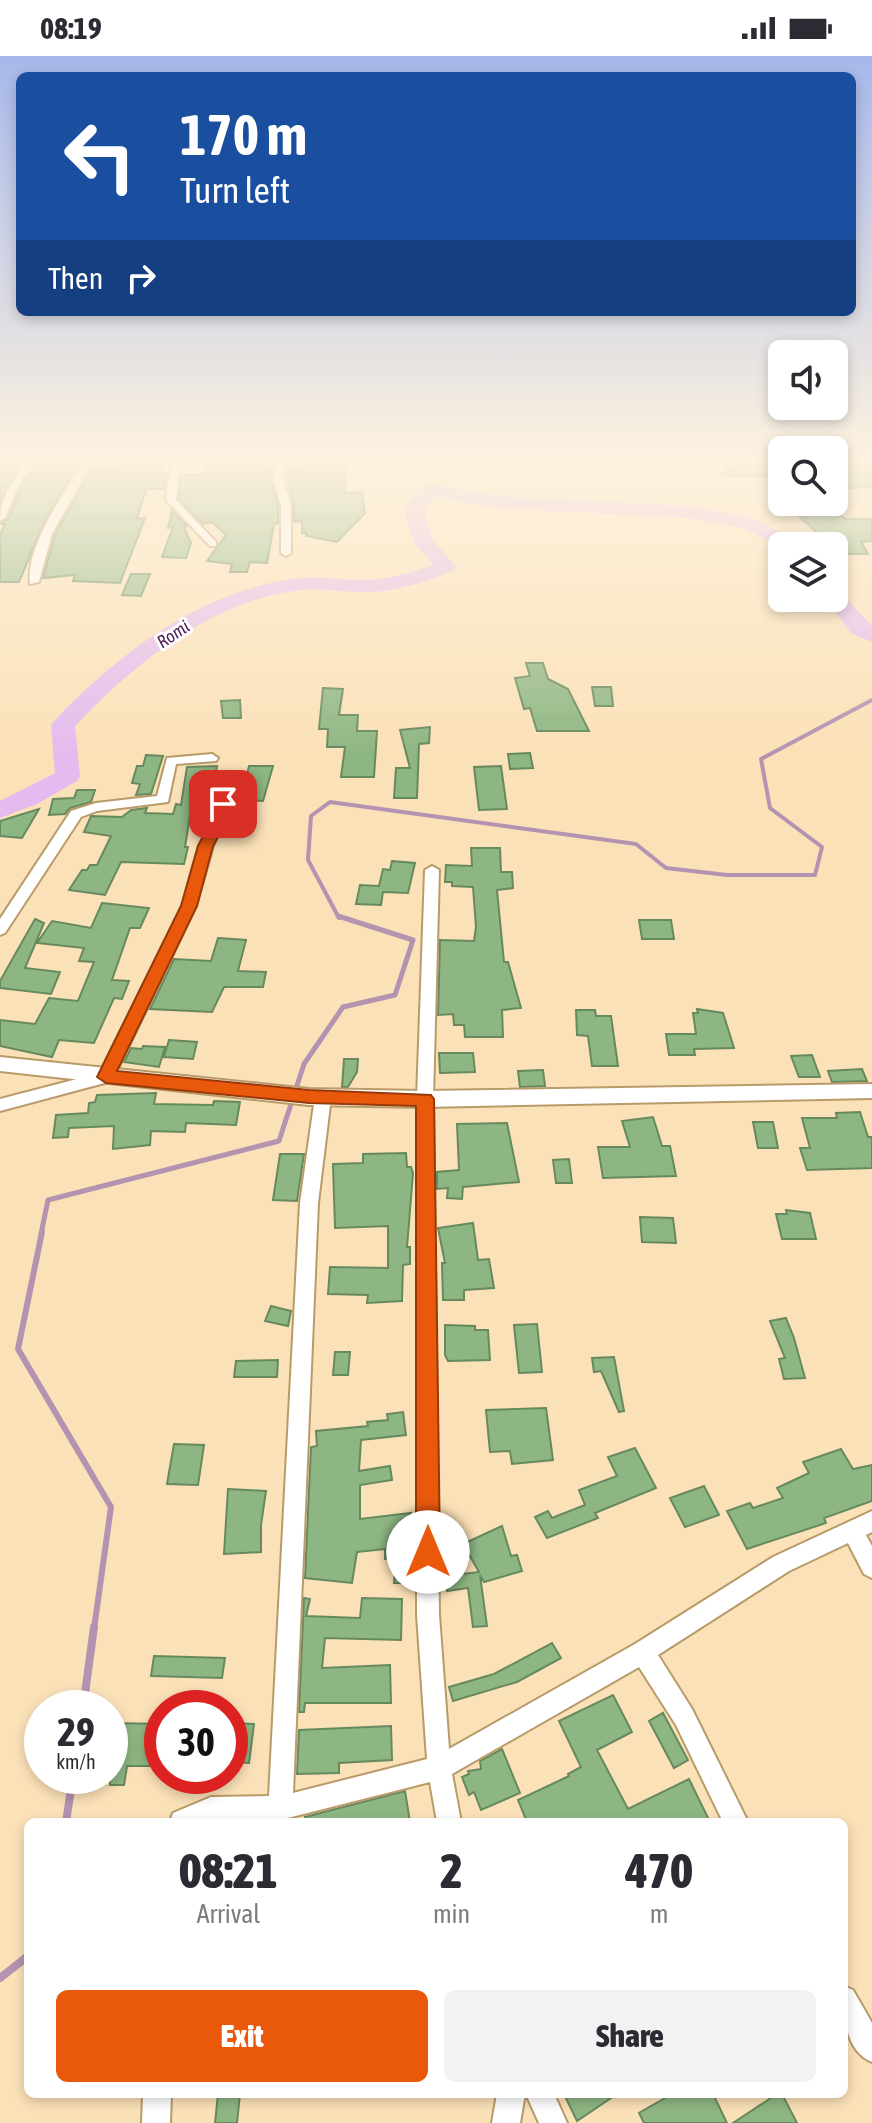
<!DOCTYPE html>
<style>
:root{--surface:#fff;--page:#f2f2f3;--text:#2b2b33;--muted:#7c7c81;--accent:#ea580c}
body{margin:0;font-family:"Asap Condensed",sans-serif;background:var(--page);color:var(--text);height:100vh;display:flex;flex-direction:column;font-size:30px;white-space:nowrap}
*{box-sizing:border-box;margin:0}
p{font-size:26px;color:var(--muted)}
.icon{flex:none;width:44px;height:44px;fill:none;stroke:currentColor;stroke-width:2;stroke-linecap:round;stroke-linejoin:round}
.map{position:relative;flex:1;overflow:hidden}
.side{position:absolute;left:24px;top:1762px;width:824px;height:280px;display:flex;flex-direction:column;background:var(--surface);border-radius:12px;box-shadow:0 4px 12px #0003}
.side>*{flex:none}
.banner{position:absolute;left:16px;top:16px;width:840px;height:244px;border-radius:12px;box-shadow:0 4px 12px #0003;background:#1a4fa0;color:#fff;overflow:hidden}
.fabs{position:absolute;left:768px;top:284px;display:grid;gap:16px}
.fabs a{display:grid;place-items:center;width:80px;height:80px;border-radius:12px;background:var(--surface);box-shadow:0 4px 12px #0003;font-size:40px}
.speed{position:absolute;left:24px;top:1634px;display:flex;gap:16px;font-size:40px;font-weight:700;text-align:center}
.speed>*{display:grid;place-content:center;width:104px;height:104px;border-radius:50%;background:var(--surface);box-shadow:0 4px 12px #0003;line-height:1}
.speed small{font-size:20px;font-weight:400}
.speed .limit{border:12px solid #d22;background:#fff;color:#111}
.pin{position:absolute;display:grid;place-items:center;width:68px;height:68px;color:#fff;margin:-34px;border-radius:16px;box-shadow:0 4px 12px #0006}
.me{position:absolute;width:88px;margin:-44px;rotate:0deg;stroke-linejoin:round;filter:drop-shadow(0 0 6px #0008)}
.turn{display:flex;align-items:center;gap:28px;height:168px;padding:0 32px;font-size:36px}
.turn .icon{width:104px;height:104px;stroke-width:2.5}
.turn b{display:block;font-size:56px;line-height:68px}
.then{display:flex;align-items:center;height:76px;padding:0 32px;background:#0003;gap:16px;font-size:30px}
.eta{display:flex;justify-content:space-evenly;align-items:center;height:136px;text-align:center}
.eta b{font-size:48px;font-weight:800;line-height:56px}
.button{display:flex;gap:16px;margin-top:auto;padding:16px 32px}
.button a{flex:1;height:92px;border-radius:12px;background:var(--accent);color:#fff;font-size:32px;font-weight:800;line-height:92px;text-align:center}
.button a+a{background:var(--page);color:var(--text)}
.status{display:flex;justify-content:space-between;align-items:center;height:56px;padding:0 40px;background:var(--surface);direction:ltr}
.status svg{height:22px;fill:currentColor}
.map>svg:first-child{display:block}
</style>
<div class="status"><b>08:19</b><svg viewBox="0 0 49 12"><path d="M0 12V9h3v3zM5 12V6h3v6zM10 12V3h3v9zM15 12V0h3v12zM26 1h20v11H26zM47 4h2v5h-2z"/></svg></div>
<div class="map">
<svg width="872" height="2067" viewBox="0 0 872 2067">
<rect width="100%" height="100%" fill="#fbe1b8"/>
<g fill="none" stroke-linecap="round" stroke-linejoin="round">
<path stroke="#b393b0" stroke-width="4" d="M339 862 308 804 311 760 330 746 636 788 666 812 727 819H815L822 791 770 752 761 703 872 644"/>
<path stroke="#b393b0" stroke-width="5" d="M41 1178 48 1144 279 1085 304 1008 343 951 395 939 413 884 338 860"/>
<path stroke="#b393b0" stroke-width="6" d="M42 1176 18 1293 111 1451 94 1573"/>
<path stroke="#b393b0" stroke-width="8" d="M83 1652 94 1571
M66 1766 73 1720
M0 1922 28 1900"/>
<path fill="#e4bbee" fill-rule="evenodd" d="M429 427 496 440 688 450 755 463 804 490 782 492 743 472 688 462 496 452 434 440 424 455 433 484 456 511 453 515C427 525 399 535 370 536 348 537 325 532 303 534 214 542 134 608 75 670L80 720 77 725 37 748 0 762V745L55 717 51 669 55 664C120 596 203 533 300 522 320 520 341 524 361 524 387 524 410 517 433 509L414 486 404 455 422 429Z
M834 535 841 537 872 570V586L851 577 827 545 824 542H834Z"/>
</g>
<path fill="#8eb683" stroke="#67895e" stroke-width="2" d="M0 407 21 408 0 446Z
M125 407H165L162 419H166L164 433H146L137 463 145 462 120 527 73 525 75 519 43 522 55 479 92 412 120 413Z
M303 407 346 411 344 437 362 436 365 457 337 486 306 480V477H302V465L294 466V449L286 414 303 413Z
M726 407H775V420H728Z
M848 407H869L872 431 843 432 834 412H850Z
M37 409H78L45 464 19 526H0V479L5 468H1L8 463 22 430Z
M265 409 264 415 271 414 270 424 278 449V467L274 468 267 507 250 506 247 516H230L232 508 207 505 226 479 212 466 203 468 179 443 182 419H205L207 410Z
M172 455 187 470 184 471 191 487 186 502 162 501 173 471 168 472Z
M838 456 845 463H872V485L861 486 868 498H849L842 495 837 486 828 487 800 461Z
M131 518H150L141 540 122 539Z
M526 607H543L548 623 568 633 589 675H537L530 652 524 653 515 622 530 620Z
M592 631H611L613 650H595Z
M323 632 343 633 339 659H358L357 675H377L374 721H341L345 691H327L328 673H319Z
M240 644 241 662H223L221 645Z
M430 671 429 687 419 688 417 742H394L396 712H410L400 674Z
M530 697 533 712 510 713 508 698Z
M146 699 163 700 151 738 136 739 140 728 132 727 137 710H143Z
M217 710 211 747H198L194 760H190L185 791H188L184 808 121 806 105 839 69 834 82 814H87L90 809H97L111 780 84 776 91 760 122 761 131 754 147 752 145 757 173 758 176 748 181 749 187 711Z
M249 710H273L263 745 241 744Z
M501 710 507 753 479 754 474 711Z
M77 734H95L91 746 70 752 65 758 49 759 53 743 74 742Z
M39 753 22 782 0 780V765Z
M471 792H500L501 816H512L513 832 497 834 504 906H508L521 952 502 954 503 981H465L464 969H454L453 958 438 959 440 884 474 885 476 871 473 831 452 830V826H445L446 809 472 810Z
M392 805 415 807 408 837 383 836 381 849 356 848 360 829 379 830 383 813 390 814Z
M102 847 149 852 140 872H130L112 924 129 925 122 943 114 942 94 987 59 984 52 1001 0 990V964L35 968 49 942 78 945 94 906 79 905 84 892 37 887 52 865 91 872Z
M35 863 44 867 25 912 60 916 51 938 0 932V925Z
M639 864H671L674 883H642Z
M218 882 246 884 238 915 266 916 263 931H224L212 956 150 953 174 903 211 905Z
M697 953 723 957 734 992 694 993 695 999H669L666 978H696L693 957H698Z
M576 954H595L596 960H611L618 1010H592L588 980 577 979Z
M169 984 197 986 193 1003 164 1001Z
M143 990 165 991 159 1011 124 1006 131 992 142 993Z
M439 997H473L475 1016 440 1017Z
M812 999 820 1021H799L791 1000Z
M344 1003H358L357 1016 348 1031H342Z
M862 1013 867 1025 832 1026 828 1015Z
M543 1014 545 1030 520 1031 518 1015Z
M156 1037 154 1048 213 1049 214 1045 240 1046 236 1069 186 1067 185 1076 151 1075 150 1089 113 1093 114 1070 69 1072 68 1081 53 1082 56 1059 88 1057 89 1047 95 1046 97 1039Z
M860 1056 868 1081H872V1112L807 1114 800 1092H810L802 1062H837L836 1057Z
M653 1061 662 1090H670L676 1120 603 1122 598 1091H630L622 1065Z
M753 1066H773L778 1092H758Z
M507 1067 519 1126 463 1131 462 1143 447 1142 448 1132 437 1133V1116L459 1114 457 1068Z
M406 1097 407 1111H411L413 1117 407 1191H410V1208L403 1209 402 1245 367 1247 368 1239 328 1238 330 1211 388 1212V1170L335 1172 333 1108 363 1107V1098Z
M280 1098H304L297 1145 273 1144Z
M569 1103 572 1127H556L553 1104Z
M786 1154 810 1157 816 1183H782L776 1158H787Z
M640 1161 673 1162 676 1187 642 1186Z
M473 1167 478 1204 489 1203 494 1232 464 1234V1244H443L442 1207H445L438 1172Z
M271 1250 291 1255 288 1270 265 1265Z
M786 1262 794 1282 805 1322 784 1323 779 1303 785 1302 770 1265Z
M537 1268 542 1316 519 1317 514 1269Z
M445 1269 475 1270V1274H488L490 1304 448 1305 445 1299Z
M335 1296H350L348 1319H333Z
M614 1301 624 1355 619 1356 601 1315 594 1316 592 1302Z
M278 1304 277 1321H234L236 1305Z
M546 1352 553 1404 512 1408 510 1395 490 1396 486 1354Z
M403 1356 406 1379 361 1384 359 1415 390 1410 392 1424 360 1429V1463L411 1457 410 1527H394L396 1502 385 1503V1493L357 1496 352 1527 305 1522 311 1391 317 1390 316 1375 368 1370 367 1366 388 1364 387 1358Z
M174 1388 204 1389 198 1429 167 1428Z
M635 1392 656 1432 595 1457 598 1462 547 1482 535 1461 548 1455 552 1462 585 1449 579 1434 617 1420 608 1401Z
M841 1393 853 1413 872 1409V1445L824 1462 826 1467 747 1493 727 1455 750 1447 753 1452 783 1442 777 1432 809 1417 803 1406Z
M704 1430 719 1459 685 1471 670 1442Z
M228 1433 266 1435 261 1469V1496L224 1498Z
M502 1470 511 1500 517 1499 522 1515 484 1526 480 1519 487 1570 473 1571 468 1532 447 1535 445 1520 479 1516 463 1488Z
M304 1542 310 1543 306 1560 360 1562 362 1542 402 1543 401 1584 325 1582 322 1612 390 1609 391 1647H305L304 1656H299Z
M552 1587 561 1602 517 1626 453 1645 449 1631 494 1618Z
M154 1600 225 1602 222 1622 151 1620Z
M613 1639 632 1676 597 1694 628 1753 689 1723 710 1766H527L518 1744 569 1720 568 1718 581 1711 559 1665Z
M663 1657 688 1704 674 1712 649 1665Z
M115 1667 162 1668V1710H127L124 1729H110V1696Z
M230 1667 254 1668 249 1707 233 1706 236 1682H230Z
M391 1670 392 1704 339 1707V1717L297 1718 299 1674Z
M502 1693 520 1737 481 1754 474 1736 469 1739 462 1721 469 1718 468 1715 481 1713 480 1705Z
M405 1735 410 1766H306L305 1761Z
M218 2038H240L237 2067H215Z
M564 2038H617L577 2065Z
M663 2038H713L727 2067H644L639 2057 665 2042Z
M777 2038H782L797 2067H733Z"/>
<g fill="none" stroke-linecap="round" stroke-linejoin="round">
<defs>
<path id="minor" d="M26 407H35L19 428 5 462 0 465C0 442 12 425 26 407Z
M83 407H92L52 478 39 526 30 528C25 492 64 437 83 407Z
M171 407H180L176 444 216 486V490H210L166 444Z
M275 407H283V423L291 449V497L286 500 281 497V449L273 423Z
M714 407H723L725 417H719Z
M212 698 218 702 216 705 176 708 168 746 97 755 81 761 5 877 0 879V863L71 755 96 747 157 740 167 702Z
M223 744 229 748 226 762 213 790 196 850 112 1025 0 1055V1043L100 1017 182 850 199 790 214 762 217 748Z
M432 810 439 814 433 1043 439 1559 449 1693 635 1588 773 1501 872 1455V1476L866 1479 872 1490V1522L864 1518 848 1487 789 1515 658 1599 692 1653 748 1766H723L676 1669 639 1611 452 1718 461 1766H437L430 1726 280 1764 170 1766 173 1757 211 1741 269 1740 300 1147 315 1041 323 1035 331 1041 318 1147 293 1737 427 1703 417 1559V1043L425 814Z
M844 1930 853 1934 872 1967V2006C843 1994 844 1956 844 1930Z
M143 2038H171L170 2067H142Z
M497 2038H525L520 2067H492Z
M526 2038H554L567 2067H539Z"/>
<path id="tertiary" d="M0 1001 309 1033 425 1035 872 1028V1042L425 1051 309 1049 0 1015Z"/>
</defs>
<use href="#minor" stroke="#b99b6a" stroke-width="4"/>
<use href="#tertiary" stroke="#b99b6a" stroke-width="4"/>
<use href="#minor" fill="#fff" fill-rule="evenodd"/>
<use href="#tertiary" fill="#fff" fill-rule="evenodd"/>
</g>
<linearGradient id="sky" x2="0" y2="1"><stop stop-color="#a6b7ea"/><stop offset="0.58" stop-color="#fdf2df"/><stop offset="1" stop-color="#fdf2df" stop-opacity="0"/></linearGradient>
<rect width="872" height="697" fill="url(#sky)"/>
<path fill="#ea580c" stroke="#983908" stroke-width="2" d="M223 743 230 748 228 762 213 790 197 850 117 1015 309 1034 431 1039 434 1043 440 1496 437 1504 428 1508 419 1504 416 1496V1050L309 1047 106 1027 97 1021 181 850 198 790 213 762 216 748Z"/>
<g text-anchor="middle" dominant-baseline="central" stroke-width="6" stroke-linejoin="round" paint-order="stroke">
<g font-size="18" font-style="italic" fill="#4d1c58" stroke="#fff">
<text transform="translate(173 578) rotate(-34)">Romi</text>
</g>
</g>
</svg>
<div class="fabs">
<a><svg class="icon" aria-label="sound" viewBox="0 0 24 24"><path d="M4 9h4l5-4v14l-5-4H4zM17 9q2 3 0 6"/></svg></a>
<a><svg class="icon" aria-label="search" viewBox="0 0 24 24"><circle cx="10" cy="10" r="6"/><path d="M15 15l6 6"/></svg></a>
<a><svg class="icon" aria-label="layers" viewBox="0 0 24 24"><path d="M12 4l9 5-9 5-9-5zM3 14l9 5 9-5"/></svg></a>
</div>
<div class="speed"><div>29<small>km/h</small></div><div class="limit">30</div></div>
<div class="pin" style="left:223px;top:748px;background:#d93025"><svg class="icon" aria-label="arrive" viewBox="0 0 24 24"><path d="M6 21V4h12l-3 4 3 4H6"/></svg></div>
<svg class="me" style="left:428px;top:1496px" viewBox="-20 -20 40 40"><circle r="19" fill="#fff"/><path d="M0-13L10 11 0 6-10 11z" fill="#ea580c"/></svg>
<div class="banner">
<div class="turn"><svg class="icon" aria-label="left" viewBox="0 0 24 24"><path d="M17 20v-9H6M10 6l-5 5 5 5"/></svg><div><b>170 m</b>Turn left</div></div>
<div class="then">Then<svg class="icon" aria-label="right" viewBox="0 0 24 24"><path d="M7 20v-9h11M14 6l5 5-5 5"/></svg></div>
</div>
<section class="side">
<div class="eta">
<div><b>08:21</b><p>Arrival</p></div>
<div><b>2</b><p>min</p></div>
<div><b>470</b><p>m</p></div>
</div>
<div class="button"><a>Exit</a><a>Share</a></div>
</section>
</div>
